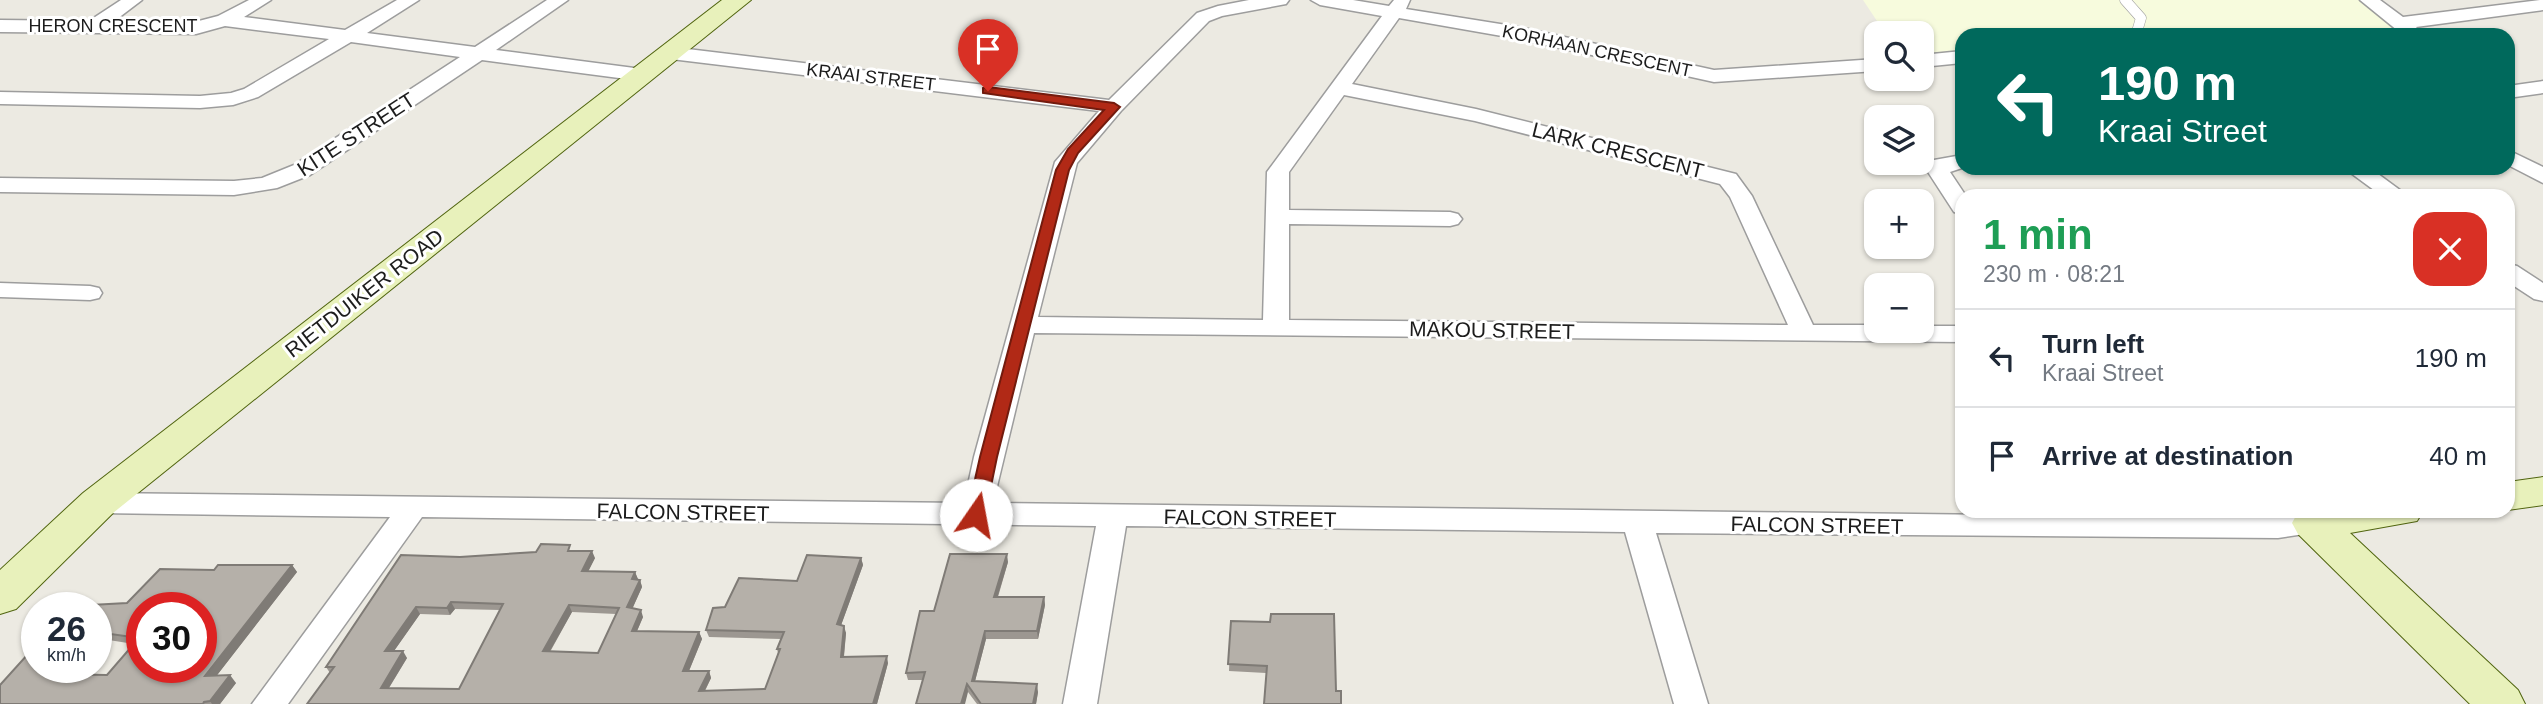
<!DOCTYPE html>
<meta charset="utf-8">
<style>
:root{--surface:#fff;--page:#f6f6f7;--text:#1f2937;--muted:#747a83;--line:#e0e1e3}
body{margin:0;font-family:Helvetica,sans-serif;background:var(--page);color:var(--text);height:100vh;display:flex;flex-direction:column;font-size:26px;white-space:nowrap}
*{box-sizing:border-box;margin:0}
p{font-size:23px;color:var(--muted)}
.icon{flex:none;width:38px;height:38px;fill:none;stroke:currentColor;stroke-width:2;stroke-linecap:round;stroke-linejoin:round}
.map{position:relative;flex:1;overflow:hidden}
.drawer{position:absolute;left:1955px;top:189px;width:560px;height:329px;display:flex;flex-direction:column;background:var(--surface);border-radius:21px;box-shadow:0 2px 5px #0004}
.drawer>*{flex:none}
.top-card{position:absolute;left:1955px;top:28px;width:560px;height:147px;border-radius:21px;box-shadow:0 2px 5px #0004;background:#00695c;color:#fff;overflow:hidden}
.controls{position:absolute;left:1864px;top:21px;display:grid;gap:14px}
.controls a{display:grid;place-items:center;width:70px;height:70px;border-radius:14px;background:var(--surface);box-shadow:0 2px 5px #0004;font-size:35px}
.speed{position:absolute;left:21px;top:592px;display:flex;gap:14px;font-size:35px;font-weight:700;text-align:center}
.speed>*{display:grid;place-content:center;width:91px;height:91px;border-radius:50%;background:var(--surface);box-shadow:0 2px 5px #0004;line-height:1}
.speed small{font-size:18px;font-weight:400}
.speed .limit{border:10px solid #d22;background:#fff;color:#111}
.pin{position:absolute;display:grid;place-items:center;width:60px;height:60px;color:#fff;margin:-72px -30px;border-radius:50% 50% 50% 0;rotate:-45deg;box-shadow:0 0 7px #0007}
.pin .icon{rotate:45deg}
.me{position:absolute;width:77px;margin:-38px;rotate:12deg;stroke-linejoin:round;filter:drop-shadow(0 0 5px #0008)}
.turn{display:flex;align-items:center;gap:24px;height:147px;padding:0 28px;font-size:32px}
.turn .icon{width:91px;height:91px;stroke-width:2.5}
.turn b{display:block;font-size:49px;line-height:60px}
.round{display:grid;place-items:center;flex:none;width:74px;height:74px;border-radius:21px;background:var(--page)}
.summary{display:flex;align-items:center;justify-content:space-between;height:119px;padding:0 28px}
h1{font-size:42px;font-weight:700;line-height:52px;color:#1e9e55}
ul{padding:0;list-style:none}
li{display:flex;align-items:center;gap:21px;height:98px;padding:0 28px;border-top:2px solid var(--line)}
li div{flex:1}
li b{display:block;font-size:26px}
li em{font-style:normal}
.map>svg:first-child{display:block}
</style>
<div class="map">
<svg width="2543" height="704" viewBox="0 0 2543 704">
<rect width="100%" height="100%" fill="#eceae2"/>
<path fill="#f7fbdd" d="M1863 0H2373L2419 35H1962V57L1922 61V33H1885Z"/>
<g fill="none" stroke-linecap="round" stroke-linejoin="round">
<defs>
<path id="lane" d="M2125 0 2141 18 2136 35"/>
<path id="street" d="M121 0H142L113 22H195L218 16 249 0H271L244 17 345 30 397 0H419L367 33 475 47 547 0H568L496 50 642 69 652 75 642 81 482 60 310 175 277 188 234 195 0 192V178L234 181 262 178 294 165 460 57 351 42 258 97 233 105 200 108 0 104V92L200 96 231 93 244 89 329 39 225 26 196 34 0 32V20L89 21Z
M1249 0H1289L1286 4 1222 16 1209 21 1121 111 1077 163 1038 317 1263 320 1267 172 1382 16 1320 5 1311 0H1353L1389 6 1394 0H1410L1406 9 1519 27 1714 70 1876 59V71L1714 82 1519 39 1399 18 1352 84 1476 109 1736 174 1752 196 1813 325H1876V331H1922V326H1962V342L1034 333 993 503 2167 517 2278 516 2313 512 2324 515 2328 523 2324 531 2278 538 1656 533 1708 704H1674L1625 532 1126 526 1097 704H1063L1096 526 422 517 288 704H252L390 517 98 513 87 510 83 503 87 496 98 493 964 503 974 457 1055 162 1099 111 671 59 661 53 671 47 1109 100 1197 13 1218 6ZM1344 95 1475 121 1720 184 1730 197 1788 325 1289 320V224L1450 226 1458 224 1462 219 1458 214 1450 212 1289 210V172Z
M2360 0H2380L2403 17 2540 0H2543V10L2416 27 2423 35H2403Z
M1962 51V63L1922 67V55Z
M2543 81V93L2508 98V86Z
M2508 150 2543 167V183L2508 165Z
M1962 155V168L1950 172 1966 196H1962V214L1954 212 1928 172 1934 160Z
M2344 168H2370L2408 196H2382Z
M2508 264 2517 266 2543 283V301L2534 299 2508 282Z
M0 283 90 286 99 288 102 293 99 298 90 300 0 297Z"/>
<path id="secondary" d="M722 0H751L113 513 16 609 0 614V570L83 493Z
M2543 477V505L2508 510V482Z
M2303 511H2423L2417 521 2350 533 2518 690 2525 704H2470L2298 534 2292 523 2298 512Z"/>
</defs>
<use href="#lane" stroke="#9d9d9d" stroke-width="11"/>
<use href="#street" stroke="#9d9d9d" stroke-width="3"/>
<use href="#secondary" stroke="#516510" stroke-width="2"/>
<use href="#lane" stroke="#fff" stroke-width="10"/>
<use href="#street" fill="#fff" fill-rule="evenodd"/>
<use href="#secondary" fill="#e8f1bb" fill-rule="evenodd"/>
</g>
<path fill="#9c9791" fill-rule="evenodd" d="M572 551 595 558 588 571 635 572 638 580H640L642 587 632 609 643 617 637 631 699 632 702 639 689 671H709L711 678 705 691 765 689 778 653 777 649 781 639 709 637 706 630 725 607 861 558 863 565 841 625 846 633 844 657 888 663 877 704H307L330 673 326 667 460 557ZM455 609 500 610 459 689 389 688 407 658 394 651 420 614 450 615ZM572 612 616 614 598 653 550 652Z
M1008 562 998 597H1044L1045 605 1038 639H986L975 681 1038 692 1036 704H977L968 692 922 680H908L906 673 934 611Z
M292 565 297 572 217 675 236 683 220 704H0L37 667H69L63 674 107 675 134 644 96 638V607L127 603 214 570Z
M1231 621 1336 691 1341 704 1266 673 1229 671Z"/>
<path fill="#7f7b76" d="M592 551 595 558 585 578 582 571Z
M1007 554 1008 562 995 605 994 597Z
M861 558 863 565 839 631 837 624Z
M292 565 297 572 211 683 205 676Z
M635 572 638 579 635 586 632 579Z
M640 580 642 587 630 614 627 607Z
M1044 597 1045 605 1038 639 1037 631Z
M451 602 455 609 450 615 447 608Z
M569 605 572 612 546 658 543 651Z
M416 607 420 614 389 658 385 651Z
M641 610 643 617 634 638 632 631Z
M844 626 846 633 843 664 841 657Z
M985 631 986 639 973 689 972 681Z
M699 632 702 639 686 678 683 671Z
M403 651 407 658 385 694 381 688Z
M887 656 888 663 877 704H873Z
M56 667H69L56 682 50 674Z
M709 671 711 678 701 698 699 691Z
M230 675 236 683 220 704H212L210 701Z
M967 684 968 692 965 704H961Z
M1037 684 1038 692 1036 704H1033Z"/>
<path fill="#b5b0a9" stroke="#7f7b76" stroke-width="2" fill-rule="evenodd" d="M541 544 570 545 568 551H592L582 571 635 572 632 579 640 580 627 607 641 610 632 631 699 632 683 671H709L699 691 765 689 780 649H777L784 632 706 630 713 608 725 607 739 578 797 581 807 555 861 558 837 624 844 626 841 657 887 656 873 704H307L334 667H326L401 555 460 557 536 552ZM451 602 503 604 459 689 381 688 403 651H385L416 607 447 608ZM569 605 619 608 598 653 543 651Z
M950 554H1007L994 597H1044L1037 631H985L972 681 1037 684 1033 704H981L967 684 961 704H916L925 672 906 673 920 611H934Z
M218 565H292L205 676 230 675 210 701 204 702 203 704H0V685L37 644V667H56L50 674 107 675 139 638 96 632V607H70L72 606 127 603 160 569 214 570ZM142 607H201V667H142Z
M1271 614H1334L1336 691H1341V704H1264L1267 666 1228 664 1231 621 1270 622Z"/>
<path fill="#b12916" stroke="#731b0e" stroke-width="2" d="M988 87 1114 103 1120 107 1078 153 1069 170 997 457 985 515 982 520H970L967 515 980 457 1056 170 1068 149 1104 110 983 93V88Z"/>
<g text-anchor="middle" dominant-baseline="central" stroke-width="6" stroke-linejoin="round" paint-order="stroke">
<g font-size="18" fill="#1c1c1c" stroke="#fff">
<text x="113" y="26">HERON CRESCENT</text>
<text transform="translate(1597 51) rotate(12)">KORHAAN CRESCENT</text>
<text transform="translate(871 77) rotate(7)">KRAAI STREET</text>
</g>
<g font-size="21" fill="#1c1c1c" stroke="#fff">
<text transform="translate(356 134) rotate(-33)">KITE STREET</text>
<text transform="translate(1618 150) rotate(14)">LARK CRESCENT</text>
<text transform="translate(364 293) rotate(-38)">RIETDUIKER ROAD</text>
<text transform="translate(1492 330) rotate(1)">MAKOU STREET</text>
<text transform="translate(683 512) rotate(1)">FALCON STREET</text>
<text transform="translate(1250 518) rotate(1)">FALCON STREET</text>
<text transform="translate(1817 525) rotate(1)">FALCON STREET</text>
</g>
</g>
</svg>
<div class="controls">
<a><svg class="icon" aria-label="search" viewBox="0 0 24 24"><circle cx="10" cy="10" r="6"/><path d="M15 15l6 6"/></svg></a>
<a><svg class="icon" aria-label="layers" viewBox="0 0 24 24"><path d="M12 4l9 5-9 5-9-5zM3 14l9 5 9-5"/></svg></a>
<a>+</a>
<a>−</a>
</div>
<div class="speed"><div>26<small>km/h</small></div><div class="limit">30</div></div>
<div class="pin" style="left:988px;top:91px;background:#d93025"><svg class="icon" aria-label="arrive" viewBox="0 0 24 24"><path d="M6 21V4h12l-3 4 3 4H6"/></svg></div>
<svg class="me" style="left:976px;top:515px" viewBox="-20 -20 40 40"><circle r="19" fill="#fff"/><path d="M0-13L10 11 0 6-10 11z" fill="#b12916"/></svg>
<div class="top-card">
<div class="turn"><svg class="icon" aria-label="left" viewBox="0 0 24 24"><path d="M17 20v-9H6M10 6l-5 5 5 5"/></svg><div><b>190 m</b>Kraai Street</div></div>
</div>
<section class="drawer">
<div class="summary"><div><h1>1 min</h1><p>230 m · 08:21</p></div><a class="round" style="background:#d93025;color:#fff"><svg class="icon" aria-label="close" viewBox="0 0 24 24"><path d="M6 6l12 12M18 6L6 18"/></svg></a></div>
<ul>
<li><svg class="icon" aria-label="left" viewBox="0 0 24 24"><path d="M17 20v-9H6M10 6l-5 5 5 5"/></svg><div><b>Turn left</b><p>Kraai Street</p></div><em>190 m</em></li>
<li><svg class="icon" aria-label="arrive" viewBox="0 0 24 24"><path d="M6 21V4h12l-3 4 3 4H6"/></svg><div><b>Arrive at destination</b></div><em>40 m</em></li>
</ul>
</section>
</div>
